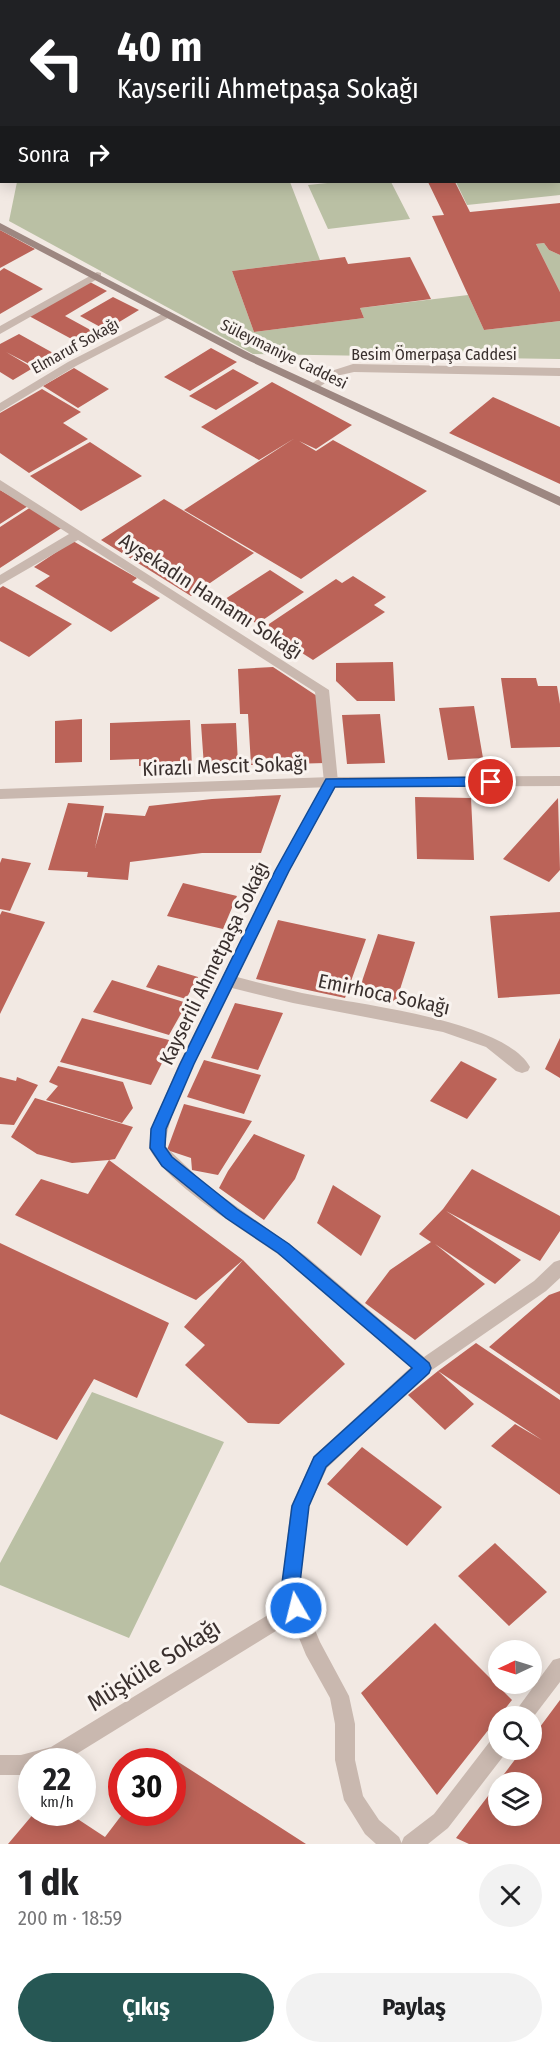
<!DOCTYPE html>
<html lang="tr">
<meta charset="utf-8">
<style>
:root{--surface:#fff;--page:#f2f2f2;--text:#202124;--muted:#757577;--accent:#265754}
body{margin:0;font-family:"Fira Sans Condensed",sans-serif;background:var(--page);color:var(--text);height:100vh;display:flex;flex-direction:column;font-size:22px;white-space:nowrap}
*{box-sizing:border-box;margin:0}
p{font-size:20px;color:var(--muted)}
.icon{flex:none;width:33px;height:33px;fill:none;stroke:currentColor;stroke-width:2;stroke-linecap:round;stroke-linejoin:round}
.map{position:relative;height:1844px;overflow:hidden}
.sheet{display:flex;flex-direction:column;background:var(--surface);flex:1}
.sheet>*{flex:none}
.banner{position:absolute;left:0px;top:0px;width:561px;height:183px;box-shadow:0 3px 15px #0003;background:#202124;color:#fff;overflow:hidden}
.needle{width:39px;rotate:266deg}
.controls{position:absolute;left:488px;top:1640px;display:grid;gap:12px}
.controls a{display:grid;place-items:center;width:54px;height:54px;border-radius:50%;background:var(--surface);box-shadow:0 3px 15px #0003;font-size:30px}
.speed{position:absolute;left:18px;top:1748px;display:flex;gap:12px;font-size:30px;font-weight:700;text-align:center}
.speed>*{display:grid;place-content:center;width:78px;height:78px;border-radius:50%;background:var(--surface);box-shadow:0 3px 15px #0003;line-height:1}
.speed small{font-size:15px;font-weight:400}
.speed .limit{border:9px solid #d22;background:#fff;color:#111}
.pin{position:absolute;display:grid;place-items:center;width:51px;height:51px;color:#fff;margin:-26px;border:3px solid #fff;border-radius:50%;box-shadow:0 2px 6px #0007}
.me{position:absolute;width:66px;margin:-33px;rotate:352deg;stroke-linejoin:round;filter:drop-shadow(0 0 4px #0008)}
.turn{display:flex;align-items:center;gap:21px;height:126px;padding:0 18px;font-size:27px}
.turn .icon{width:78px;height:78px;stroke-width:2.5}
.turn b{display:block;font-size:42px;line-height:51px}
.then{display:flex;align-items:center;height:57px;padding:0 18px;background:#0003;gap:12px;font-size:22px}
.round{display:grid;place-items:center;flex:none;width:63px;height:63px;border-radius:32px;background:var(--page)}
.head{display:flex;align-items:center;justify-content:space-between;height:102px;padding:0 18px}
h1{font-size:36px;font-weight:700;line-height:45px}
.action{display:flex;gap:12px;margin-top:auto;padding:12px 18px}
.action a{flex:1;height:69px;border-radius:36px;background:var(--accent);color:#fff;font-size:24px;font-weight:700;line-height:69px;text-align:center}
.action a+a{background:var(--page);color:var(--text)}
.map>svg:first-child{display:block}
</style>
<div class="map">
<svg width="560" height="1844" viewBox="0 0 560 1844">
<rect width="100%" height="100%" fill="#f2e9e3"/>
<path fill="#bac0a4" d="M560 169V195L467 205 456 182H560Z
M17 182H290L320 260 232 271 254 332 364 318 360 308 468 295 484 330 560 321V359L253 354 9 221Z
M337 182H391L410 219 328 229 308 185Z
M544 243 549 250 560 255V292L536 244Z
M92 1392 224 1442 129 1638 0 1585V1563Z"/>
<path fill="#bb6358" d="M428 182H455L470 212 560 203V255L549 250 544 243 536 244 560 292V321L484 330 432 216 444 215Z
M0 230 35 249 0 268Z
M345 257 348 264 410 257 431 299 360 308 364 318 254 332 232 271Z
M4 268 43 289 0 314V271Z
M88 281 107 291 65 316 96 333 79 343 29 316Z
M113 297 139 310 106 330 80 316Z
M19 334 55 354 33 366 6 352 33 368 13 380 0 372V344Z
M211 348 237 362 190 391 164 377Z
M74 368 109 389 78 408 43 386Z
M233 369 259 383 216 410 189 396Z
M272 382 352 425 316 449 299 441 316 451 333 440 427 491 301 579 184 510 295 438 259 460 201 427Z
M42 389 81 412 63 423 88 439 29 473 0 453V413Z
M493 397 560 427V484L449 433Z
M90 442 142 476 81 511 30 476Z
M0 490 28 506 0 524Z
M164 499 254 553 191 596 101 540Z
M31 507 63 527 0 568V527Z
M73 541 137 578 132 582 160 598 111 632 35 586 50 576 34 567Z
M270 570 304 592 257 624 222 601Z
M353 576 386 597 374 605 385 612 313 660 263 628 336 579 342 583Z
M3 586 72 624 29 657 0 641V588Z
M393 662 395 701H357L336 681V663Z
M273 667 320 698 325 763 251 765 248 714H240L238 669Z
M501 678H536L538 686H557L560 704V747L511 748Z
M474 706 483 758 448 760 439 708Z
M380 714 385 763 347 764 342 715Z
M82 719V762L55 763V721Z
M190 720 192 767 155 769V765L139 766V759L110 760V723Z
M236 723 238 764 204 766 201 724Z
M281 795 261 853H202L130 862 128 880 87 877 88 872 48 870 68 803 104 806 95 848 105 813 145 816 149 806 212 799Z
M415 797 471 798 474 860 417 859Z
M558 798 560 870 549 882 503 859Z
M2 858 31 863 10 911 0 909V863Z
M183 883 237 896 223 929 167 916Z
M2 911 45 922 0 1014V915Z
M560 912V994L498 998 490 916Z
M278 920 366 939 345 998 256 979Z
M378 934 415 942 396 1002 358 993Z
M158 965 198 977 186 999 146 987Z
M112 980 187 1003 169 1035 93 1012Z
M235 1003 283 1013 258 1070 211 1058Z
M82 1018 173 1041 151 1085 60 1062Z
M560 1038V1078L545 1069Z
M204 1060 261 1075 244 1114 187 1097Z
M461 1061 497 1079 467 1119 430 1101Z
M58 1066 123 1082 133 1108 122 1123 46 1100 58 1086 49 1082Z
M0 1077 16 1081 17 1077 38 1085 14 1125 0 1124Z
M35 1098 133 1127 115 1159 109 1160 243 1260 196 1300 15 1215 41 1179 88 1194 109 1160 72 1163 37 1154 11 1137Z
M184 1104 252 1121 218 1175 192 1170 191 1158 167 1150Z
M254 1134 305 1155 295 1179 264 1220 219 1188 228 1171Z
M472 1169 560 1216V1231L540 1261 446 1211 521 1260 495 1284 435 1244 485 1284 415 1340 365 1303 390 1270 431 1242 419 1234 443 1209Z
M333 1185 381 1216 361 1256 317 1223Z
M0 1243 169 1323 137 1398 94 1379 57 1440 0 1414Z
M243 1260 345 1364 279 1424 248 1423 185 1365 205 1345 184 1327Z
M560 1291V1395L489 1347 549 1295Z
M476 1343 560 1400V1495L491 1446 515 1424 542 1440 438 1371Z
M438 1371 474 1404 445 1430 408 1395Z
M362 1447 442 1507 407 1546 327 1484Z
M495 1543 547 1592 509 1626 458 1576Z
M435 1623 512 1700 437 1795 361 1693Z
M560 1700V1844H469L456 1838 498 1783V1815H531V1782H498L523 1749H531V1739Z
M169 1756 306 1844H8L35 1812H67L105 1837 124 1812H172V1761H165Z"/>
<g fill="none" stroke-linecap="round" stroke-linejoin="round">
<path fill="#c9b8af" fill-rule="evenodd" d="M0 113H2V119H0Z"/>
<path fill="#c9b8af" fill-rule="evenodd" d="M97 272 101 273V277L0 334V326Z
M166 312 172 315 170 317 76 366 0 412V403L68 362Z
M353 364 560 368V376L354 372 336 376 313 391 307 387 328 372Z
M0 480 329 690 338 782 289 871 237 977C264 984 291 991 318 996 366 1005 506 1022 530 1067L528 1071 522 1073 516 1071 486 1047 443 1032 293 1003 232 988C211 1030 170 1101 165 1146L205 1184 307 1257 424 1357 534 1281 554 1262 560 1260V1278L546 1291 429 1372 327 1468 309 1506 300 1583 306 1608 320 1642 349 1696 355 1724V1760L363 1796 379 1820 399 1837 402 1844H376L365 1834 344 1800 335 1760V1724L330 1698 306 1655 292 1621 65 1761H32V1772L21 1775H0V1755H21L51 1747 286 1604 282 1583 291 1506 314 1456 411 1367C372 1332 334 1297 293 1265 255 1236 170 1189 149 1148L151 1129 179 1064 275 871 324 782 315 692 78 540 0 585V575L69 534 0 490Z"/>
<path fill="#c9b8af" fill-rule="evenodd" d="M560 776V786L331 787 0 799V789L331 777Z
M560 1658V1682L531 1720V1716H512L553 1660Z
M498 1737V1749H507L505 1754 448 1828 428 1844H401L404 1837 434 1814 491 1740Z"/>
<path fill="#9d8781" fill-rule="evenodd" d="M33 0H43V2H33Z
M0 158H2L0 170Z
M0 223 251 354 560 497V506L243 358 0 230Z"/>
</g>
<path fill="#1a73e8" stroke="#114b97" stroke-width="1.5" d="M491 777 498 782 491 786 335 787 289 871 194 1064 166 1129 165 1147 172 1157 237 1209 289 1244 429 1363 431 1368 429 1373 326 1467 309 1506 300 1583 304 1608 302 1613 296 1616 290 1613 282 1583 292 1506 314 1457 412 1368 278 1253 226 1218 162 1166 150 1148 151 1129 180 1064 275 871 326 779Z"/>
<g text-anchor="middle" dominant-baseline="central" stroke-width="6" stroke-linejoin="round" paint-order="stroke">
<g font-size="16" fill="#392f2d" stroke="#f9f3ef">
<text transform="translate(75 346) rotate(-29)">Elmaruf Sokağı</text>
<text transform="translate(284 354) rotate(26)">Süleymaniye Caddesi</text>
<text x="434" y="354">Besim Ömerpaşa Caddesi</text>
</g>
<g font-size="20" fill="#392f2d" stroke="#f9f3ef">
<text transform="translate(211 596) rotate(33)">Ayşekadın Hamamı Sokağı</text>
<text transform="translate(225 766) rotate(-2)">Kirazlı Mescit Sokağı</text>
<text transform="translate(214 963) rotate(-64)">Kayserili Ahmetpaşa Sokağı</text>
<text transform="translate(384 994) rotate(12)">Emirhoca Sokağı</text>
</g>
<g font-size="24" fill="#392f2d" stroke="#f9f3ef">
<text transform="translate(154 1665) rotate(-32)">Müşküle Sokağı</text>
</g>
</g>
</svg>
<div class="controls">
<a><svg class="needle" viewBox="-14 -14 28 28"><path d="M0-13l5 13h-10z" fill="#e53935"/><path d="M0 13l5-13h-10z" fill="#757577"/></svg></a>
<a><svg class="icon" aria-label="search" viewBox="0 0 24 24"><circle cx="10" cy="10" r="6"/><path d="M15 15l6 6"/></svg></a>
<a><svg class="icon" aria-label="layers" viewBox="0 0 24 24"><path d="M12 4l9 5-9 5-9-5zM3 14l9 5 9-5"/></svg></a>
</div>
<div class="speed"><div>22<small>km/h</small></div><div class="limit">30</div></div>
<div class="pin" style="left:491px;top:782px;background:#d93025"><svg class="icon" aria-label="arrive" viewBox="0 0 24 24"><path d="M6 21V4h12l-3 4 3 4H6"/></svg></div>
<svg class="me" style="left:296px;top:1608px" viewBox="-20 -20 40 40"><circle r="17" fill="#1a73e8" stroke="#fff" stroke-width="3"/><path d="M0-11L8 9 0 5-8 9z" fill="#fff"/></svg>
<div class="banner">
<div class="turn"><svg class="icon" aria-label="left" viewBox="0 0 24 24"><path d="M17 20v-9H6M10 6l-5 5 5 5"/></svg><div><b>40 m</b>Kayserili Ahmetpaşa Sokağı</div></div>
<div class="then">Sonra<svg class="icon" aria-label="right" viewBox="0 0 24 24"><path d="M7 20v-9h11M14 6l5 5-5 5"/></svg></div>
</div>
</div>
<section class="sheet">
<div class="head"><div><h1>1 dk</h1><p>200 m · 18:59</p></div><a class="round"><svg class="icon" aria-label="close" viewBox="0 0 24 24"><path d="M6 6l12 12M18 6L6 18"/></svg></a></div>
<div class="action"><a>Çıkış</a><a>Paylaş</a></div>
</section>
